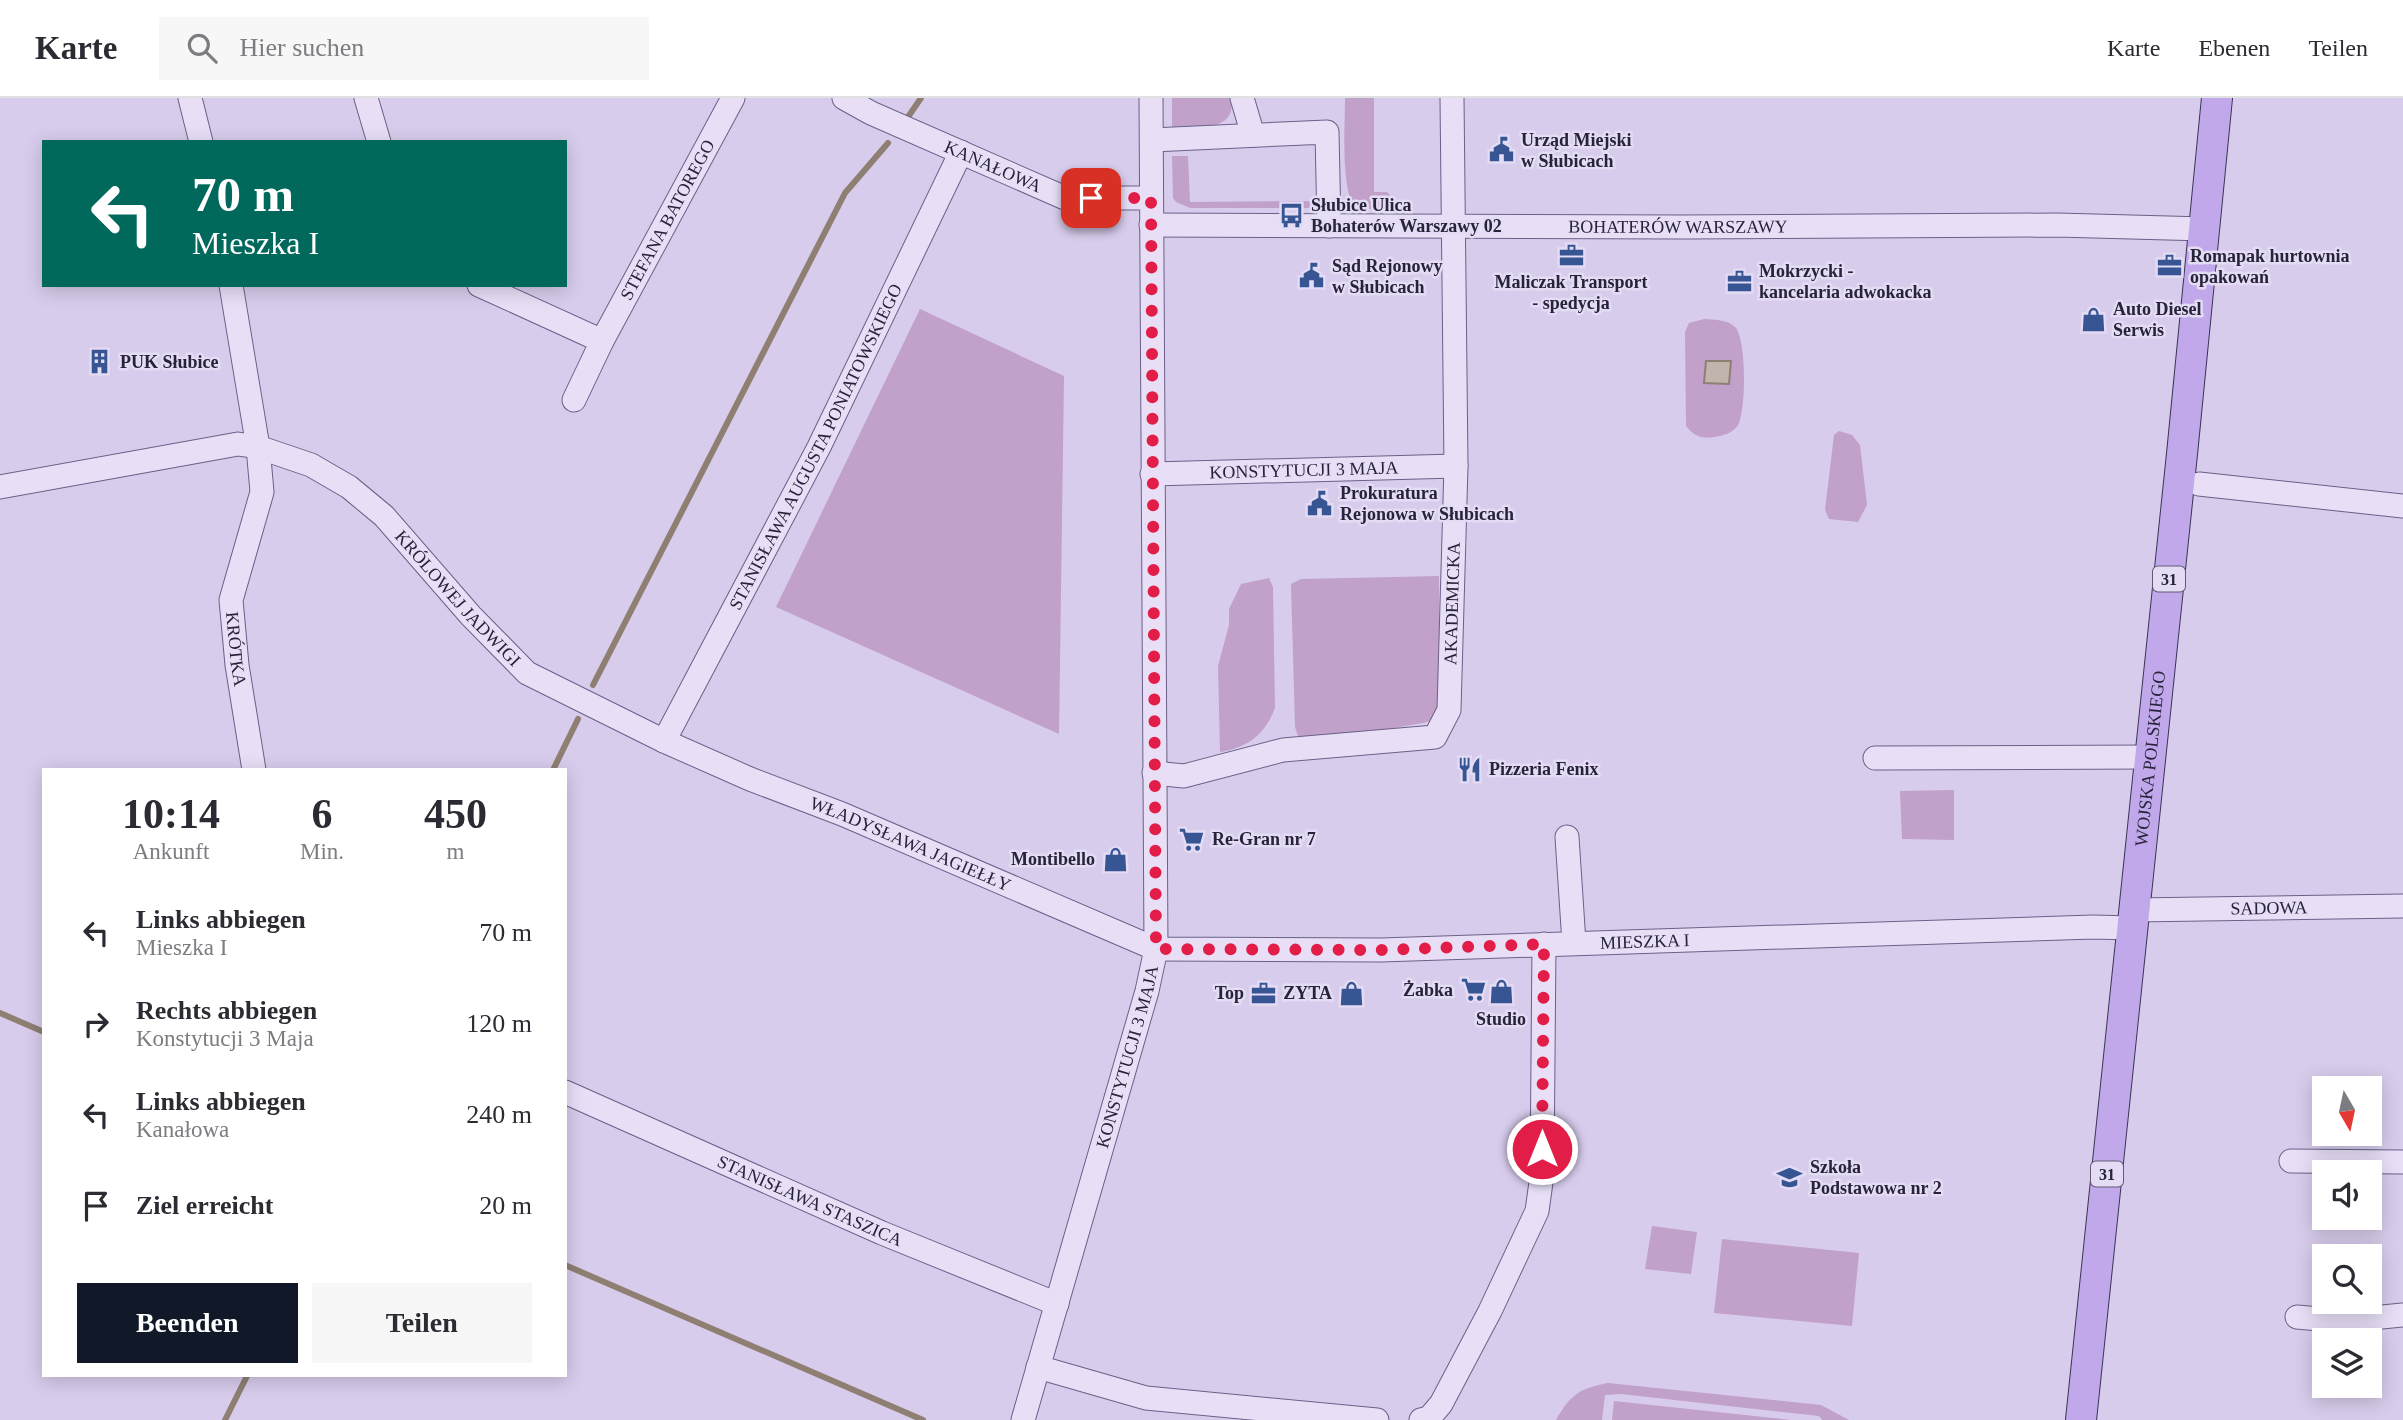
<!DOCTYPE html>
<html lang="de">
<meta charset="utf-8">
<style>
:root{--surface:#fff;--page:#f7f7f7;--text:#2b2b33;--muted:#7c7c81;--line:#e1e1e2;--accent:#111827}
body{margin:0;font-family:"Times New Roman",serif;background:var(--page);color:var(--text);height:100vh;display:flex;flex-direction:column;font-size:26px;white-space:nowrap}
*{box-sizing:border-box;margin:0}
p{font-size:23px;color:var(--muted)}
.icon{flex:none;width:38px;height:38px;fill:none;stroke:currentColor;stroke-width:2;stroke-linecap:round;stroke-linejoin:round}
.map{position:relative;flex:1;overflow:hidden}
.panel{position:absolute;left:42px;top:670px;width:525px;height:609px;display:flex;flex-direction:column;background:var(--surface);border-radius:0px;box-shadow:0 4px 18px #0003}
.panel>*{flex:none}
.hud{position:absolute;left:42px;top:42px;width:525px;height:147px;border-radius:0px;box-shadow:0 4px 18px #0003;background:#00695c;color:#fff;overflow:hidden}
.needle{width:46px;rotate:171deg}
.fabs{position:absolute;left:2312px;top:978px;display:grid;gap:14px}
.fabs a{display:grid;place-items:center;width:70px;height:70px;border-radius:0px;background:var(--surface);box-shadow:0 4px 18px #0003;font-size:35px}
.pin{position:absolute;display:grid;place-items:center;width:60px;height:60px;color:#fff;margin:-30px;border-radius:14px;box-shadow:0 4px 10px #0006}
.me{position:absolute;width:77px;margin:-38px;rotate:0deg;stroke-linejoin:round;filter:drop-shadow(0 0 5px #0008)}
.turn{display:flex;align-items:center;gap:24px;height:147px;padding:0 35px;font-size:32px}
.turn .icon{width:91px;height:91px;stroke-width:2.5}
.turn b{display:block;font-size:49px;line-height:60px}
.eta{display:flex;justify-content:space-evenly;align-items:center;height:119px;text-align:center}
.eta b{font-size:42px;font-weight:800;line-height:49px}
.cta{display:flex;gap:14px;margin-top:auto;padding:14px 35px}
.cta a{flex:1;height:80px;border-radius:0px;background:var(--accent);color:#fff;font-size:28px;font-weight:800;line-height:80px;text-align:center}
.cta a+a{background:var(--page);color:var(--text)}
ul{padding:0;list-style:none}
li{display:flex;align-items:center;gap:21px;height:91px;padding:0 35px}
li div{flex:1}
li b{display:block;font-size:26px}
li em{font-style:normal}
header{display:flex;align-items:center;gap:42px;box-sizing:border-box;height:98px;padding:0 35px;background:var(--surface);border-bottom:2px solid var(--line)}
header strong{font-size:33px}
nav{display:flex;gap:38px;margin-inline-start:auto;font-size:24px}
.search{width:490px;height:63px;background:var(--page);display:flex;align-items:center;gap:18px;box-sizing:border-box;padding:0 24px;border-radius:0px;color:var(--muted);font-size:26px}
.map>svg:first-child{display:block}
</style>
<header>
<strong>Karte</strong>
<div class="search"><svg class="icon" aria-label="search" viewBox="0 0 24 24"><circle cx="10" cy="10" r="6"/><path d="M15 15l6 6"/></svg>Hier suchen</div>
<nav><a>Karte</a><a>Ebenen</a><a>Teilen</a></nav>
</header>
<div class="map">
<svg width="2403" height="1322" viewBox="0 0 2403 1322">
<rect width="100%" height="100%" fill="#d8ccec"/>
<path fill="#c1a0c9" d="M1172 0H1231C1238 35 1194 29 1172 31Z
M1345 0H1374V94H1387L1390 97 1391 108C1380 113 1364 111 1353 107 1341 84 1345 27 1345 0Z
M1172 58H1188L1190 104 1315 103 1316 107 1310 110H1190L1176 104 1173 100Z
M920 211 1064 278 1059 636 776 509Z
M1704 221C1714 222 1727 221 1735 229 1747 241 1746 313 1738 327 1733 335 1723 338 1714 339 1701 341 1694 338 1686 328L1685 234 1689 225Z
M1839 333 1852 337 1860 347 1867 407 1858 424 1829 421 1825 412 1834 337Z
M1439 478 1440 609 1432 623C1390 631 1340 642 1298 638L1295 629 1291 486 1301 481Z
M1269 480 1273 489 1275 610C1264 638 1248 649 1220 654L1218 568 1229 527V511L1241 486Z
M1954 692V742L1902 741 1900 693Z
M1652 1128 1697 1134 1691 1176 1645 1171Z
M1722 1141 1859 1155 1852 1228 1714 1215Z
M1608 1285 1821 1307 1849 1322H1822L1819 1318 1621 1296 1605 1297 1602 1322H1556C1570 1297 1580 1290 1608 1285Z
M1614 1303 1791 1322H1612Z"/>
<path fill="#c1b4ac" stroke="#8f7f73" stroke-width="2" d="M1706 263H1731L1729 286 1704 285Z"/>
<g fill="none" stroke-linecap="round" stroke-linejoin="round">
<path stroke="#8f7f73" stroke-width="6" d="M908 19 921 0
M593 587 845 95 888 45
M553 672 578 621
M0 915 44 934
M565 1167 923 1322
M225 1322 247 1278"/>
<defs>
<g id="minor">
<path d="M190 0 201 44"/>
<path d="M366 0 379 44"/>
<path id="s1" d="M844 0 871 15 1065 100H1151"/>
<path d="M1242 0 1253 37"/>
<path d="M1152 42 1327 34 1329 128"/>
<path id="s2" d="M1151 127 1683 129 2057 127 2205 131"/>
<path id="s3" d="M231 187 258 349 262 394 231 502 237 567 254 672"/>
<path d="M479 187 602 243"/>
<path id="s4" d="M574 302 602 243 733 0"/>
<path id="s5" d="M1152 376 1456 368"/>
<path d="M2199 386 2403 408"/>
<path id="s6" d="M0 389 238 346 258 349 311 367 349 389 384 418 471 518 527 575 664 643 750 681 842 716 1156 851 1381 852 2093 829 2132 830"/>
<path id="s7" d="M664 643 819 349 961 54"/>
<path d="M1875 660 2150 659"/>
<path id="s8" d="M1154 675 1184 678 1283 652 1435 639 1449 612 1456 368 1452 0"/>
<path d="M1567 739 1574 845"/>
<path id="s9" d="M2134 812 2403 808"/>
<path id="s10" d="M565 994 882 1135 1057 1206"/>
<path d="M2291 1063 2403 1064"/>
<path d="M2297 1219 2341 1223 2403 1217"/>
<path d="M1038 1269 1146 1300 1377 1322"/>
<path id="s11" d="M1023 1322 1147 893 1156 851 1151 0"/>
<path d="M1421 1322 1429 1320 1441 1306 1490 1213 1537 1113 1542 1077 1544 846"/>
</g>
<g id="major">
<path id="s12" d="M2081 1322 2182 356 2217 0"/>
</g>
</defs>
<use href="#minor" stroke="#696188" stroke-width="25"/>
<use href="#major" stroke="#393456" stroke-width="32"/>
<use href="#minor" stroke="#e8dff7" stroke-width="23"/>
<use href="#major" stroke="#c0a8ea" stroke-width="30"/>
</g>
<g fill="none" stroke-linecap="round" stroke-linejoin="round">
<path stroke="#e11d48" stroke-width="12" stroke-dasharray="0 21.6" d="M1091 100H1151L1156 851 1381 852 1544 846 1542 1051"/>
</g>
<defs>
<symbol id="civic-bare" viewBox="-9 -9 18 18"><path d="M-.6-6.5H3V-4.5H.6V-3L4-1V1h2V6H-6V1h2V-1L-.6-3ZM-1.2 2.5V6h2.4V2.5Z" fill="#365592" stroke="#e4dbf4" stroke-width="2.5" paint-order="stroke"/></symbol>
<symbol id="bus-bare" viewBox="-9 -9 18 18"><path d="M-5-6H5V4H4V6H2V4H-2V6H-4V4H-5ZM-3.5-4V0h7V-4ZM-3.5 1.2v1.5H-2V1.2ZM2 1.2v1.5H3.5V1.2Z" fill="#365592" stroke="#e4dbf4" stroke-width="2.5" paint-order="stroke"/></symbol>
<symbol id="office-bare" viewBox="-9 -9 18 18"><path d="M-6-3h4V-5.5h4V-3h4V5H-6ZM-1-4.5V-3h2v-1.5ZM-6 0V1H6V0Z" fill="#365592" stroke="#e4dbf4" stroke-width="2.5" paint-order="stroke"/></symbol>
<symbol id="shop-bare" viewBox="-9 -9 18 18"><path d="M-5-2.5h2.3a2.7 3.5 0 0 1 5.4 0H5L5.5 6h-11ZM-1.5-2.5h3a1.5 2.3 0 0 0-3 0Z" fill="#365592" stroke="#e4dbf4" stroke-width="2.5" paint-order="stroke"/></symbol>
<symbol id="building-bare" viewBox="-9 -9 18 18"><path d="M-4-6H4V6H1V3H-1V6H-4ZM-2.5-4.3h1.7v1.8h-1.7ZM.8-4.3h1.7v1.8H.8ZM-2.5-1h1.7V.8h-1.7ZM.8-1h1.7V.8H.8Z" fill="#365592" stroke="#e4dbf4" stroke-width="2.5" paint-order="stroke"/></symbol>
<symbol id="restaurant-bare" viewBox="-9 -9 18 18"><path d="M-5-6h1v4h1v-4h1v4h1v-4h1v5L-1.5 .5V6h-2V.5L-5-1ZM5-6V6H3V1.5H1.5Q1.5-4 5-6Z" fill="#365592" stroke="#e4dbf4" stroke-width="2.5" paint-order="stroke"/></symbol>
<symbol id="supermarket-bare" viewBox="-9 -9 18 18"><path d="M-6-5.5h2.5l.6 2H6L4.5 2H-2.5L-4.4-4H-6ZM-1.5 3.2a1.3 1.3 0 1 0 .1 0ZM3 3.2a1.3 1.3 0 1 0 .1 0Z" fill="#365592" stroke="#e4dbf4" stroke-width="2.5" paint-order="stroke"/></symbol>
<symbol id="school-bare" viewBox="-9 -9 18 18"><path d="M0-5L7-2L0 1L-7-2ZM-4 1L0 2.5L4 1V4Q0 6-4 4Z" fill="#365592" stroke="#e4dbf4" stroke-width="2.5" paint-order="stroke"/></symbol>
</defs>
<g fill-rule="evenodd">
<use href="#civic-bare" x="1484" y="34" width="35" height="35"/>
<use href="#bus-bare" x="1274" y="100" width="35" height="35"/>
<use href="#office-bare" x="1554" y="140" width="35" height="35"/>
<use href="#office-bare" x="2152" y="150" width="35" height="35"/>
<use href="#civic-bare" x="1294" y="160" width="35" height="35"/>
<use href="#office-bare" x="1722" y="166" width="35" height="35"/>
<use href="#shop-bare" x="2076" y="204" width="35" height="35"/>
<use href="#building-bare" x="82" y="246" width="35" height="35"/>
<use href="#civic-bare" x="1302" y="388" width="35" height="35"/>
<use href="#restaurant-bare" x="1452" y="654" width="35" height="35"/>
<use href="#supermarket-bare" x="1174" y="724" width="35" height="35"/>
<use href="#shop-bare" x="1098" y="744" width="35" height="35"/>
<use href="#supermarket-bare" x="1456" y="874" width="35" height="35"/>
<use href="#shop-bare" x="1484" y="876" width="35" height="35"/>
<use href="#office-bare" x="1246" y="878" width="35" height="35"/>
<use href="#shop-bare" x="1334" y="878" width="35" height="35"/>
<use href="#school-bare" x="1772" y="1062" width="35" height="35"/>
</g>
<g text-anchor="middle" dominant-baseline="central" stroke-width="5" stroke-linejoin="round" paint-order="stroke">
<g fill="#e4dbf4" stroke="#605a72" stroke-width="2">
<rect x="2153" y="468.5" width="32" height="25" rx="5"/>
<rect x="2091" y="1063.5" width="32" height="25" rx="5"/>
</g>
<g font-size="16" font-weight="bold" fill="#27233a">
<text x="2169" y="481">31</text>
<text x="2107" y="1076">31</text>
</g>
<g font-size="18" font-weight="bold" fill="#27233a" stroke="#e4dbf4" text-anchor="start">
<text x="1521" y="42">Urząd Miejski<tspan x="1521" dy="21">w Słubicach</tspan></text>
<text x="1311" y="107">Słubice Ulica<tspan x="1311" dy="21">Bohaterów Warszawy 02</tspan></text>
<text x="2190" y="158">Romapak hurtownia<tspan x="2190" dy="21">opakowań</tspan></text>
<text x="1332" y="168">Sąd Rejonowy<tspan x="1332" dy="21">w Słubicach</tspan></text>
<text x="1759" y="173">Mokrzycki -<tspan x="1759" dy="21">kancelaria adwokacka</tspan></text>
<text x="1571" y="184" text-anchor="middle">Maliczak Transport<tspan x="1571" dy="21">- spedycja</tspan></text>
<text x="2113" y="211">Auto Diesel<tspan x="2113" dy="21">Serwis</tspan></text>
<text x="120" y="264">PUK Słubice</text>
<text x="1340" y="395">Prokuratura<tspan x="1340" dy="21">Rejonowa w Słubicach</tspan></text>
<text x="1489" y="671">Pizzeria Fenix</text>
<text x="1212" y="741">Re-Gran nr 7</text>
<text x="1095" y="761" text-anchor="end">Montibello</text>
<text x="1453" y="892" text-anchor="end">Żabka</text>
<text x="1244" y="895" text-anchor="end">Top</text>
<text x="1332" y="895" text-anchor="end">ZYTA</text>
<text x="1501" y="921" text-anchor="middle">Studio</text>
<text x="1810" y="1069">Szkoła<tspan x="1810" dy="21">Podstawowa nr 2</tspan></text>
</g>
<g font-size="18" fill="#27233a" stroke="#e4dbf4">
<text stroke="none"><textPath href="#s1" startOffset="164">KANAŁOWA</textPath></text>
<text stroke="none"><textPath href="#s4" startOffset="203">STEFANA BATOREGO</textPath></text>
<text stroke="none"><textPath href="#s2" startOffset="527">BOHATERÓW WARSZAWY</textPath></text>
<text stroke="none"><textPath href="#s7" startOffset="331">STANISŁAWA AUGUSTA PONIATOWSKIEGO</textPath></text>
<text stroke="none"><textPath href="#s5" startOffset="152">KONSTYTUCJI 3 MAJA</textPath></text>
<text stroke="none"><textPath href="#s6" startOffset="518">KRÓLOWEJ JADWIGI</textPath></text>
<text stroke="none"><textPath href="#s8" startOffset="422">AKADEMICKA</textPath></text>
<text stroke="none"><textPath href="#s3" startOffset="371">KRÓTKA</textPath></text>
<text stroke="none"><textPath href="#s12" startOffset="665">WOJSKA POLSKIEGO</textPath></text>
<text stroke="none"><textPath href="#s6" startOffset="1040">WŁADYSŁAWA JAGIEŁŁY</textPath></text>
<text stroke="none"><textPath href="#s9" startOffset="135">SADOWA</textPath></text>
<text stroke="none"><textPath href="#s6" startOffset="1796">MIESZKA I</textPath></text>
<text stroke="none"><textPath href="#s11" startOffset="378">KONSTYTUCJI 3 MAJA</textPath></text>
<text stroke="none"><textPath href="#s10" startOffset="268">STANISŁAWA STASZICA</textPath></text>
</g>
</g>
</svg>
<div class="fabs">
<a><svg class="needle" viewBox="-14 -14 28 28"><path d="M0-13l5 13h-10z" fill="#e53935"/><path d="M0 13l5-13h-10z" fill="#7c7c81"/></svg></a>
<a><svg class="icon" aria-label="sound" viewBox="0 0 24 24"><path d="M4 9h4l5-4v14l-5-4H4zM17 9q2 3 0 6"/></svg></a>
<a><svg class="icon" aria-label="search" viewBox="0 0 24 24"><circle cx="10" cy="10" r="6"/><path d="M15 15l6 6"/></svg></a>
<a><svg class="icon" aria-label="layers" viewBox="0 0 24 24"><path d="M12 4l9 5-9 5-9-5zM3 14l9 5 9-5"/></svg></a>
</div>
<div class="pin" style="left:1091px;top:100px;background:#d93025"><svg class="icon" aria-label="arrive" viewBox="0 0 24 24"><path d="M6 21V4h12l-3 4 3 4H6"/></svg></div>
<svg class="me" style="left:1542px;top:1051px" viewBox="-20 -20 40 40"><circle r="17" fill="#e11d48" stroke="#fff" stroke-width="3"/><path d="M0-11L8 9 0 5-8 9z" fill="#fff"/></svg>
<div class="hud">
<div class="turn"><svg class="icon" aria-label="left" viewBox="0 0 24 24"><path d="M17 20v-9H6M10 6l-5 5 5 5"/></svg><div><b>70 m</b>Mieszka I</div></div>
</div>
<section class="panel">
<div class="eta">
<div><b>10:14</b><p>Ankunft</p></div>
<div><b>6</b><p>Min.</p></div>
<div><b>450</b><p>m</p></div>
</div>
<ul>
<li><svg class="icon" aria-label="left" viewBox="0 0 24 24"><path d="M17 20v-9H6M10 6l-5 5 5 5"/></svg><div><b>Links abbiegen</b><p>Mieszka I</p></div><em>70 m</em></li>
<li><svg class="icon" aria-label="right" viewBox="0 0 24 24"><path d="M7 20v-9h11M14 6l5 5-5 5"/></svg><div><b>Rechts abbiegen</b><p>Konstytucji 3 Maja</p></div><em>120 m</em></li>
<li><svg class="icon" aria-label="left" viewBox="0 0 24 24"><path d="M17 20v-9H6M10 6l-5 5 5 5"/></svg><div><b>Links abbiegen</b><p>Kanałowa</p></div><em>240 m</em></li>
<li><svg class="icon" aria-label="arrive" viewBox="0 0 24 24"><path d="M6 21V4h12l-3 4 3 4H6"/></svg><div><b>Ziel erreicht</b></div><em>20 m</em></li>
</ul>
<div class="cta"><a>Beenden</a><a>Teilen</a></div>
</section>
</div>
